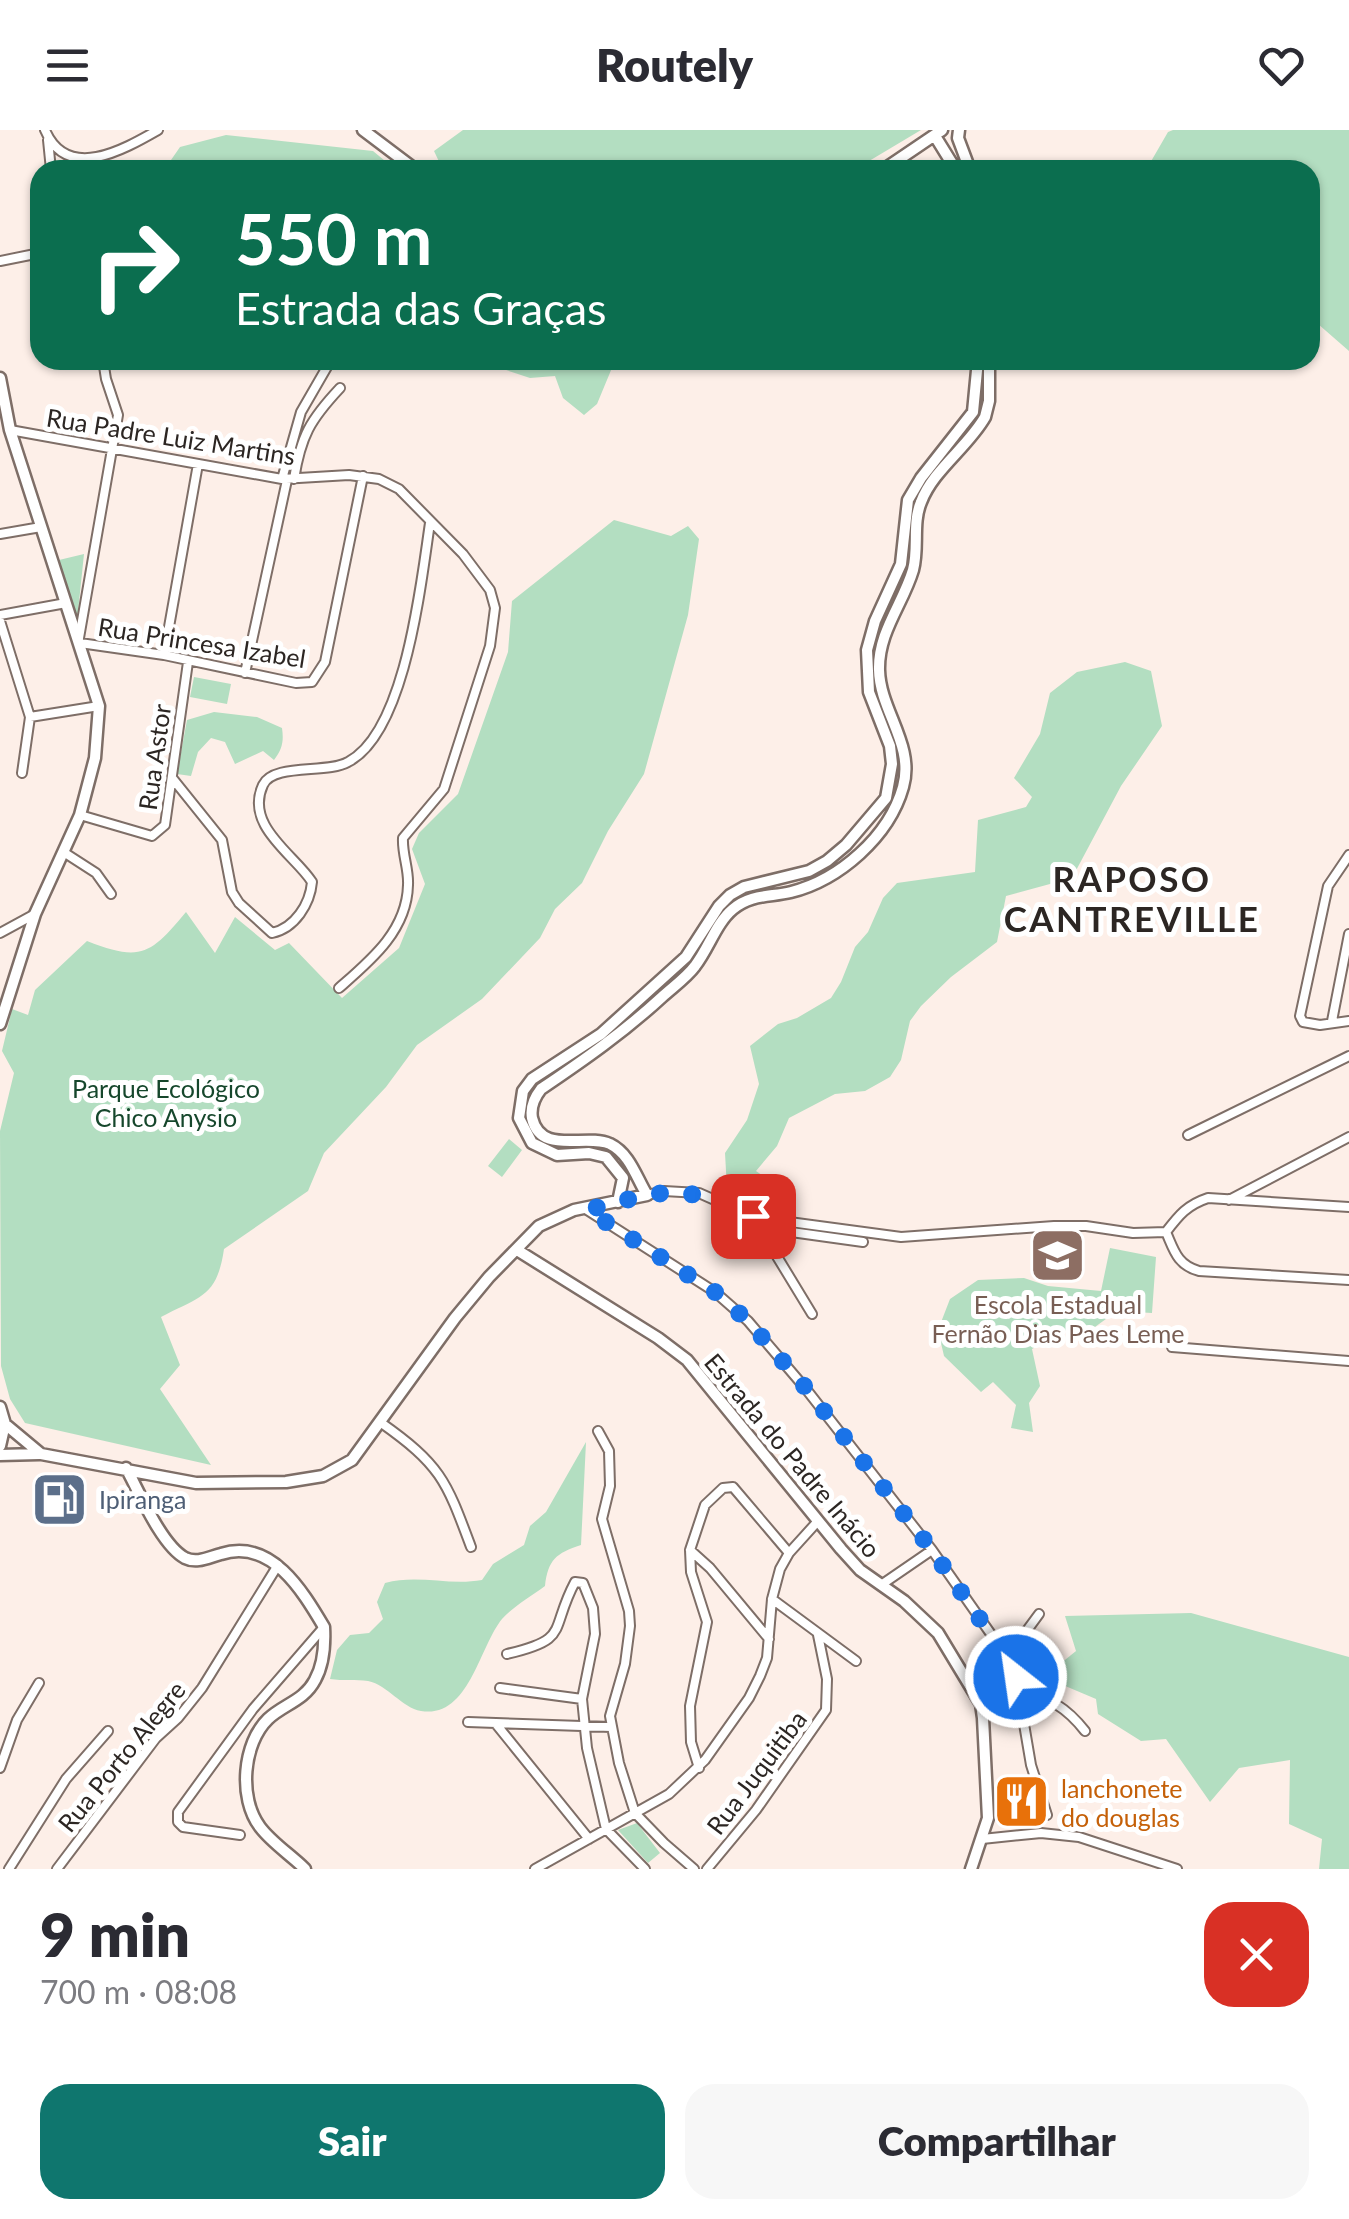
<!DOCTYPE html>
<html lang="pt">
<meta charset="utf-8">
<style>
:root{--surface:#fff;--page:#f7f7f7;--text:#2b2b33;--muted:#7c7c81;--accent:#0f766e}
body{margin:0;font-family:Lato,sans-serif;background:var(--page);color:var(--text);height:100vh;display:flex;flex-direction:column;font-size:38px;white-space:nowrap}
*{box-sizing:border-box;margin:0}
p{font-size:32px;color:var(--muted)}
.icon{flex:none;width:55px;height:55px;fill:none;stroke:currentColor;stroke-width:2;stroke-linecap:round;stroke-linejoin:round}
.map{position:relative;height:1739px;overflow:hidden}
.drawer{display:flex;flex-direction:column;background:var(--surface);flex:1}
.drawer>*{flex:none}
.top-card{position:absolute;left:30px;top:30px;width:1290px;height:210px;border-radius:30px;box-shadow:0 2px 8px #0004;background:#0b6e4f;color:#fff;overflow:hidden}
.pin{position:absolute;display:grid;place-items:center;width:85px;height:85px;color:#fff;margin:-42px;border-radius:20px;box-shadow:0 5px 15px #0006}
.me{position:absolute;width:110px;margin:-55px;rotate:330deg;stroke-linejoin:round;filter:drop-shadow(0 0 8px #0008)}
.turn{display:flex;align-items:center;gap:35px;height:210px;padding:0 40px;font-size:45px}
.turn .icon{width:130px;height:130px;stroke-width:2.5}
.turn b{display:block;font-size:70px;line-height:85px}
.round{display:grid;place-items:center;flex:none;width:105px;height:105px;border-radius:30px;background:var(--page)}
.headline{display:flex;align-items:center;justify-content:space-between;height:170px;padding:0 40px}
h1{font-size:60px;font-weight:800;line-height:75px}
.primary-button{display:flex;gap:20px;margin-top:auto;padding:20px 40px}
.primary-button a{flex:1;height:115px;border-radius:30px;background:var(--accent);color:#fff;font-size:40px;font-weight:800;line-height:115px;text-align:center}
.primary-button a+a{background:var(--page);color:var(--text)}
header{display:flex;justify-content:space-between;align-items:center;height:130px;padding:0 40px;background:var(--surface);font-size:45px;font-weight:800}
.map>svg:first-child{display:block}
</style>
<header><svg class="icon" aria-label="menu" viewBox="0 0 24 24"><path d="M4 6h16M4 12h16M4 18h16"/></svg>Routely<svg class="icon" aria-label="heart" viewBox="0 0 24 24"><path d="M12 20l-8-8c-3-5 5-10 8-4 3-6 11-1 8 4z"/></svg></header>
<div class="map">
<svg width="1349" height="1739" viewBox="0 0 1349 1739">
<rect width="100%" height="100%" fill="#fdefe8"/>
<path fill="#b3dec1" d="M463 0H921L854 40H443L434 21Z
M1173 0H1349V221L1310 187V40H1146L1168 2Z
M226 5 373 21 396 40H172L171 30 180 17Z
M494 230H621L614 233 597 274 584 285 563 268 555 246 530 248 494 236Z
M614 390 671 406 688 396 699 409 688 485 644 644 608 701 582 753 555 779 540 808 482 869 417 915 386 957 324 1023 308 1061 224 1119C217 1167 201 1166 161 1187L180 1235 160 1259 211 1335 25 1293 10 1269 1 1236 0 1001 14 943 2 921 12 879 28 885 35 860 87 811C141 832 150 825 186 782L215 823 235 787 275 820 289 813 342 868 399 818 425 754 412 719 419 703 458 664 508 522 512 471Z
M84 424 77 491 59 430Z
M1125 532 1151 541 1162 596 1121 656 1072 748 1006 766 997 812 951 847 921 876 910 891 901 930 890 947 865 961 835 964 789 988 777 1016 756 1041 775 1054 763 1068 744 1067 727 1059 725 1023 747 990 759 954 750 916 778 894 797 888 831 868 841 852 855 817 868 802 883 768 897 753 975 742 978 690 1026 677 1032 667 1014 648 1040 604 1050 563 1077 542Z
M194 547 231 554 227 574 190 567Z
M214 582 257 587 282 598C284 612 282 619 274 630L263 621 235 634 225 612 211 608 198 622 191 646 177 644 187 590Z
M509 1009 522 1020 502 1047 488 1036Z
M1110 1118 1156 1127 1152 1183 1117 1181 1088 1202 1069 1199 1032 1219 1040 1256 1029 1273 1033 1302 1011 1298 1016 1275 993 1252 981 1262 944 1226 938 1200 950 1169 978 1150 1024 1148 1048 1156 1101 1161Z
M586 1312 581 1415C556 1423 548 1430 545 1456 530 1467 514 1476 502 1489 479 1517 469 1589 421 1581 402 1578 388 1555 368 1551 356 1549 343 1551 330 1549L337 1520 350 1505 369 1503 383 1489 377 1472 385 1453C418 1444 449 1456 482 1450L493 1434 524 1415 530 1396 546 1382Z
M1191 1483 1349 1527V1739H1319L1322 1709 1289 1694 1290 1630 1239 1638 1210 1672 1166 1609 1141 1611 1098 1584 1096 1569 1044 1547 1076 1521 1065 1486Z
M637 1693 660 1723 648 1733 618 1700Z"/>
<g fill="none" stroke-linecap="round" stroke-linejoin="round">
<defs>
<path id="minor" d="M45 0C67 52 123 20 158 0
M48 10 51 40
M0 131 40 123
M10 300 282 349 349 345 379 349 399 359 463 424 490 460 495 478 490 516 444 659 403 708C402 724 409 739 408 755 407 801 370 831 339 858
M282 349 301 282 331 230
M294 349C301 306 310 290 340 258
M0 404 41 397
M0 485 66 473
M0 491 30 587 22 643
M79 508 118 285 106 249 103 230
M80 513 164 525 296 553 312 552 325 532 363 346
M164 525 198 334
M245 543 287 350
M30 587 99 576
M173 649 222 710 232 762 239 773 272 803C295 798 310 774 312 752 295 725 244 696 263 655 273 633 327 644 348 632 406 602 421 452 430 393
M80 685 152 706 165 695 188 532
M65 723 96 743 111 764
M1349 725 1328 756 1300 886 1303 892 1320 895 1349 891
M0 803 35 784
M1332 891 1349 804
M1188 1005 1349 926
M647 1065 664 1061 699 1063 753 1087 812 1184
M1229 1070 1349 1007
M587 1080 715 1162 748 1191 806 1259 932 1420 1000 1517 1016 1547 1031 1635 1047 1685
M753 1087 901 1107 1054 1096H1086L1133 1103 1166 1102C1179 1085 1187 1075 1208 1068L1349 1077
M768 1090 776 1099 784 1101 863 1112
M1166 1102C1174 1120 1177 1135 1199 1141L1349 1150
M1172 1217 1349 1231
M380 1292C441 1335 446 1350 471 1417
M598 1301 609 1321 610 1356 602 1389 629 1481 630 1496 625 1534 610 1586 619 1633 635 1683 664 1713 694 1739
M690 1420 710 1438 769 1509
M881 1455 932 1420
M772 1469 856 1531
M507 1524C571 1509 549 1501 575 1452L583 1453 593 1478 595 1504 582 1569 587 1618 606 1699 645 1739
M1006 1529 1039 1484
M500 1558 582 1569
M1019 1561C1048 1566 1067 1578 1085 1601
M468 1592 611 1597
M496 1594 589 1709
M0 1638 17 1590 39 1553
M699 1638 691 1612 690 1576 707 1492 691 1442 690 1420 705 1375 723 1358 733 1357 789 1423
M240 1705 183 1697 178 1692V1682L253 1579 324 1497
M982 1709 1041 1703 1079 1707 1177 1739
M9 1739 66 1649 108 1601
M57 1739 156 1608 178 1588 202 1558 278 1435
M535 1739 669 1664 705 1630 749 1568 760 1546 767 1528 772 1469 780 1439 789 1423 818 1391
M707 1739 756 1680 826 1580 827 1549 818 1505"/>
<path id="tertiary" d="M363 0 416 40
M959 0 958 8 970 40
M935 6 956 40
M883 40 942 0
M0 248 10 300 99 576 95 628 80 685 35 784 0 894
M618 1072 623 1048 606 1027 589 1023 557 1025 532 1013 519 988 523 961 532 949 601 904 686 827 719 776 730 765 744 757 809 741 827 731 846 715 886 668 892 634 890 616 869 562 867 520 875 491 901 434 908 370 921 348 973 282 978 230
M517 1120 658 1208 687 1230 841 1419 860 1440 904 1471 938 1503 981 1574 983 1588 988 1688 971 1739
M0 1277 5 1294 0 1316
M5 1294 41 1324 196 1353 286 1352 323 1346 352 1330 455 1188 489 1147 539 1096 574 1080 647 1065C636 1047 630 1024 610 1014 585 1003 541 1026 532 988 530 977 534 968 541 959 584 930 624 902 662 867 673 857 687 847 695 836 709 818 716 793 733 779 751 764 770 767 791 762 839 750 889 707 903 657 915 615 880 581 879 540 878 502 903 474 913 440 919 418 912 393 921 372 933 340 968 317 985 287L989 271V230
M0 1325 39 1324
M126 1338C139 1361 161 1415 185 1428 197 1434 209 1427 221 1424 271 1408 302 1460 324 1497 325 1515 324 1534 315 1550 304 1571 284 1574 268 1589 243 1613 238 1668 260 1697 272 1713 291 1725 305 1739"/>
</defs>
<use href="#minor" stroke="#7e6e67" stroke-width="12"/>
<use href="#tertiary" stroke="#7e6e67" stroke-width="15"/>
<use href="#minor" stroke="#fff" stroke-width="8"/>
<use href="#tertiary" stroke="#fff" stroke-width="10"/>
</g>
<g fill="none" stroke-linecap="round" stroke-linejoin="round">
<path stroke="#1a73e8" stroke-width="18" stroke-dasharray="0 32.4" d="M753 1086C681 1051 661 1061 587 1080L715 1162 748 1191 806 1258 932 1420 1000 1518 1016 1547"/>
</g>
<defs>
<symbol id="school-square" viewBox="-11 -11 22 22"><rect x="-9" y="-9" width="18" height="18" rx="4" fill="#8d6e63" stroke="#fff"/><path d="M0-5L7-2L0 1L-7-2ZM-4 1L0 2.5L4 1V4Q0 6-4 4Z" fill="#fff"/></symbol>
<symbol id="fuel-square" viewBox="-11 -11 22 22"><rect x="-9" y="-9" width="18" height="18" rx="4" fill="#5c6f8a" stroke="#fff"/><path d="M-5.5-6h7V0h2V4h1.3V-2.5L3-4.5l.8-.8L6-3V5H2.5V1h-1V6h-7ZM-4.2-4.7v3.2H.2V-4.7Z" fill="#fff"/></symbol>
<symbol id="restaurant-square" viewBox="-11 -11 22 22"><rect x="-9" y="-9" width="18" height="18" rx="4" fill="#e8710a" stroke="#fff"/><path d="M-5-6h1v4h1v-4h1v4h1v-4h1v5L-1.5 .5V6h-2V.5L-5-1ZM5-6V6H3V1.5H1.5Q1.5-4 5-6Z" fill="#fff"/></symbol>
</defs>
<g fill-rule="evenodd">
<use href="#school-square" x="1026" y="1094" width="63" height="63"/>
<use href="#fuel-square" x="28" y="1338" width="63" height="63"/>
<use href="#restaurant-square" x="990" y="1640" width="63" height="63"/>
</g>
<g text-anchor="middle" dominant-baseline="central" stroke-width="10" stroke-linejoin="round" paint-order="stroke">
<g font-size="25" fill="#2c2623" stroke="#fff">
<text transform="translate(171 306) rotate(9)">Rua Padre Luiz Martins</text>
<text transform="translate(202 512) rotate(9)">Rua Princesa Izabel</text>
<text transform="translate(154 627) rotate(-82)">Rua Astor</text>
<text transform="translate(793 1325) rotate(50)">Estrada do Padre Inácio</text>
<text transform="translate(121 1626) rotate(-51)">Rua Porto Alegre</text>
<text transform="translate(756 1642) rotate(-53)">Rua Juquitiba</text>
</g>
<g font-size="25" fill="#16472c" stroke="#fff">
<text x="166" y="958">Parque Ecológico<tspan x="166" dy="29">Chico Anysio</tspan></text>
</g>
<g font-size="25" fill="#785e54" stroke="#fff">
<text x="1058" y="1174">Escola Estadual<tspan x="1058" dy="29">Fernão Dias Paes Leme</tspan></text>
</g>
<g font-size="25" fill="#4e5e75" stroke="#fff" text-anchor="start">
<text x="99" y="1369">Ipiranga</text>
</g>
<g font-size="25" fill="#c56008" stroke="#fff" text-anchor="start">
<text x="1061" y="1658">lanchonete<tspan x="1061" dy="29">do douglas</tspan></text>
</g>
<g font-size="35" font-weight="bold" letter-spacing="2.5" fill="#2c2623" stroke="#fff">
<text x="1132" y="748">RAPOSO<tspan x="1132" dy="40">CANTREVILLE</tspan></text>
</g>
</g>
</svg>
<div class="pin" style="left:753px;top:1086px;background:#d93025"><svg class="icon" aria-label="arrive" viewBox="0 0 24 24"><path d="M6 21V4h12l-3 4 3 4H6"/></svg></div>
<svg class="me" style="left:1016px;top:1547px" viewBox="-20 -20 40 40"><circle r="17" fill="#1a73e8" stroke="#fff" stroke-width="3"/><path d="M0-11L8 9 0 5-8 9z" fill="#fff"/></svg>
<div class="top-card">
<div class="turn"><svg class="icon" aria-label="right" viewBox="0 0 24 24"><path d="M7 20v-9h11M14 6l5 5-5 5"/></svg><div><b>550 m</b>Estrada das Graças</div></div>
</div>
</div>
<section class="drawer">
<div class="headline"><div><h1>9 min</h1><p>700 m · 08:08</p></div><a class="round" style="background:#d93025;color:#fff"><svg class="icon" aria-label="close" viewBox="0 0 24 24"><path d="M6 6l12 12M18 6L6 18"/></svg></a></div>
<div class="primary-button"><a>Sair</a><a>Compartilhar</a></div>
</section>
